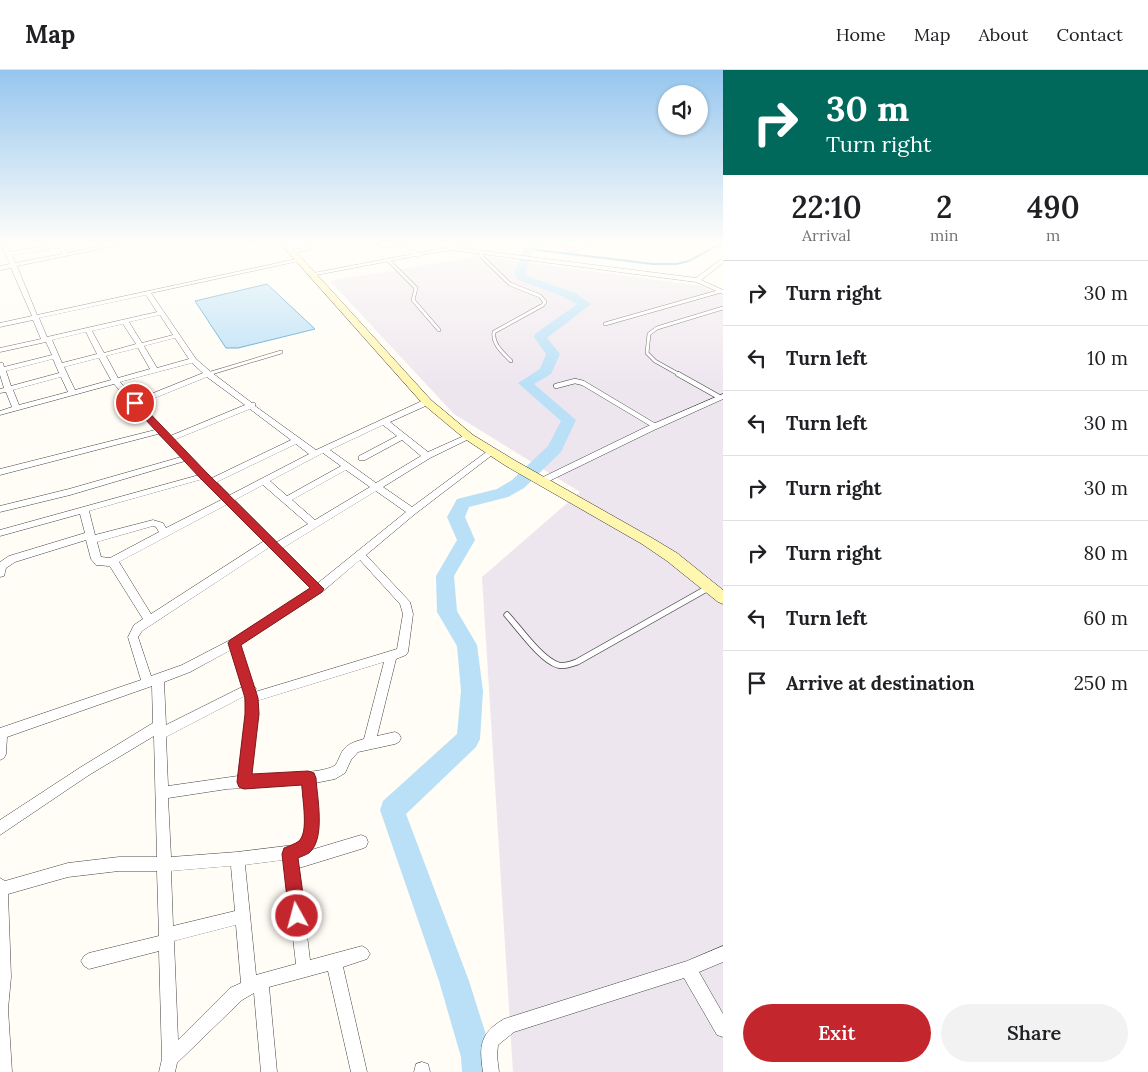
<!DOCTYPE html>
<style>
:root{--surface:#fff;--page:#f2f2f2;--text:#202124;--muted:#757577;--line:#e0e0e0;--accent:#c4262e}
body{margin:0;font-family:Lora,serif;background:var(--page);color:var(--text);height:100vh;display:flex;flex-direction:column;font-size:19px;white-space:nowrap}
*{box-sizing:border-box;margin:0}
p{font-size:16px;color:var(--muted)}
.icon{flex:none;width:28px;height:28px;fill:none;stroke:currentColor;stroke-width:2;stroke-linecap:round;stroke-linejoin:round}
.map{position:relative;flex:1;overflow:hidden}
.drawer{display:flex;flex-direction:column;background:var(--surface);width:425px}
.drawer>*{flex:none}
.top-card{background:#00695c;color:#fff;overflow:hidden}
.controls{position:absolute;left:658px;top:15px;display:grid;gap:10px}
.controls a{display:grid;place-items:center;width:50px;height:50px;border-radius:50%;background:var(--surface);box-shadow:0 1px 4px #0004;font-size:25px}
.pin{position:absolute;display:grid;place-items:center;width:42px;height:42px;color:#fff;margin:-21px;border:2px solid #fff;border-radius:50%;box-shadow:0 1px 5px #0007}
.me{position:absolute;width:55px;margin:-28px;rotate:353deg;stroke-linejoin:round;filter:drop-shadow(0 0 4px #0008)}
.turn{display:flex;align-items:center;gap:18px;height:105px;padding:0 20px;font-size:22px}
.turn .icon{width:65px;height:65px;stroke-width:2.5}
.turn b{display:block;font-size:35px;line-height:42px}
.eta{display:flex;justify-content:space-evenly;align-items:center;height:85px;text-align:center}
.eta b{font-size:30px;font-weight:600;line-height:35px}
.button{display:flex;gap:10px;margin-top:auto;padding:10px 20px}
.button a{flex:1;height:58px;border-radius:30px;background:var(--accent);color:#fff;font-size:20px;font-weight:600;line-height:58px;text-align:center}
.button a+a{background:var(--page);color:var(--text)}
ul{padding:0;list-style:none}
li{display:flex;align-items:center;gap:15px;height:65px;padding:0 20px;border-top:1px solid var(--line)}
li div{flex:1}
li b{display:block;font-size:19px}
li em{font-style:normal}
header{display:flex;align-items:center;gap:30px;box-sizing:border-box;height:70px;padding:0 25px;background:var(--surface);border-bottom:1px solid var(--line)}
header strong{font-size:24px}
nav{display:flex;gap:28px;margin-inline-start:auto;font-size:18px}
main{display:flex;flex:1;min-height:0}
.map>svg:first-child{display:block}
</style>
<header>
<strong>Map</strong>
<nav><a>Home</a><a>Map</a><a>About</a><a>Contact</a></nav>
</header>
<main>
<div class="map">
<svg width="723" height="1002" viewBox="0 0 723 1002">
<rect width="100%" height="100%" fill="#fffdf5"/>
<path fill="#eee6ef" d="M480 186 701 216 723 226V1002H513L482 507 580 422 454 344 330 211Z"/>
<path fill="#b9e0f7" stroke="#3f96cf" d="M267 214 315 259 238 278H226L195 231Z"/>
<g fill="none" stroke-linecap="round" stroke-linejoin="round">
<path stroke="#3f96cf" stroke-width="2" d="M529 179 653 194H676L689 191 716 176 723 175"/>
<path fill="#b9e0f7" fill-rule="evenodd" d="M526 174H536L526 202 527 206 575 223 591 234 547 268 560 284 551 304 534 314 576 350 561 382 524 418 508 427 469 437 465 447 475 470 454 506 457 541 477 575 483 621 480 669 476 677 406 744 469 911 493 987 494 1002H462L461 987 439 911 380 740 383 731 457 664 461 621 457 576 437 542 436 506 457 470 447 447 457 429 497 419 512 410 548 376 561 351 518 313 540 299 546 284 534 267 535 264 577 234 559 225 518 210 514 202Z"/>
<defs>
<path id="service-far2" d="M292 182 310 178 313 174
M481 183 482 187 510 214 540 226 545 232 543 235 494 262C492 274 503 283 511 291
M389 191 416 218 413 230 439 260
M605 254 721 221
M208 304 281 282
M680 305 655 291 647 283 649 264 657 258 723 238"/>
<path id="service-far1" d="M678 304 719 327
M556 316 575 311 583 313 655 356"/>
<path id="service" d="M507 545C519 558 541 590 558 595 564 597 571 594 577 592L708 518"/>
<path id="minor" d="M1 174H7L10 182 57 174 64 176 67 183 111 174H124L17 196 37 245 301 188V190L299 191 151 223 196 289 211 302 252 333H255V336L316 380 424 330H430V334L390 352 428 382 466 365H472L473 367 430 388 383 417 412 437 489 380 492 379 496 382 415 444 366 485 410 532 413 544 408 582 406 585 396 589 377 666 395 662 399 664 401 668 399 672 395 674 358 682 351 690 345 703 335 709 315 713C317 735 323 760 311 780L361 765 366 767 368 772 366 777 361 779 299 798 310 890 362 876 367 879 370 884 367 889 343 897 367 1002H351L328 901 269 917 277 1002H261L254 923 242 930 177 993 175 1002H159L162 989 159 881 89 899 84 896 81 891 84 886 89 883 159 866 157 801H119L68 807 8 824 11 907 8 939 12 1002H0V808L5 811 68 793 119 787H157L154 666 89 705 0 765V750L81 697 153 653 152 616 7 667 6 684 4 688 0 690V658L141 610 128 567 134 555 143 549 111 498 109 496 96 495 91 489 86 470 15 492 6 498 4 506 0 507V492L9 486 85 463 80 444 0 466V460L199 405 185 391 70 425 0 442V436L69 419 181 387 158 364 0 405V399L155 360 114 314 0 345V341L12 337 6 322 0 323V319L4 318 0 305V293H3L4 297 52 285 46 272 0 282V278L41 269 33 250 0 257V253L32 246 11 198 0 200V196L10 194ZM57 178H60L62 184 15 193 12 185ZM146 225 157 242 47 267 39 248ZM160 245 173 265 142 273 129 252ZM123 254 136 274 104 283 92 261ZM86 262 97 284 62 293 52 270ZM175 268 189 289 157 298 144 276ZM138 278 150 299 118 308 106 286ZM99 288 111 310 75 320 64 297ZM53 289 59 303 11 316 6 301ZM192 293 203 303 136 330 120 312ZM61 307 68 322 19 335 13 320ZM207 307 245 335 170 366 140 334ZM250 339 291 370 212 408 174 370ZM383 355 397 366 359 386V390H365L402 370 421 386 376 413 330 380ZM296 374 309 384 230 425 217 412ZM323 383 341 396 287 426 270 411ZM346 400 370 417 315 450 292 430ZM203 409 223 429 166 458 163 453 153 450 95 465 89 441ZM263 415 308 454 277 472 235 430ZM376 421 406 442 318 513 283 478ZM228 434 264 471 151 544 119 492ZM153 456 156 457 159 462 110 488 101 487 97 472ZM270 477 311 518 234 568 182 595 151 606 138 567 142 561ZM360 490 400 534 403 544 397 579 255 622 256 618 252 614 240 575 322 522ZM231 580 242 617 166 655 164 612 190 602ZM384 592 364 669C353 672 344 675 340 686 338 690 337 694 334 696 321 704 268 704 251 705L258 644 257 631ZM245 626 246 644 238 706 168 716 166 667ZM302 715C303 732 312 766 294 775L237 782 171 787 168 728 227 719ZM284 790 296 894 256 905 245 795ZM231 796 235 841 173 856 171 801ZM236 855 241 913 230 918 178 970 174 871Z
M377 174H402L385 178Z
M402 174H409L418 183 450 177V174H456V176L477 174 460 178 696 208 723 188V193L701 210 723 220V224L696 212 451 180 421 185 419 188 416 186 311 206 308 204 413 184Z
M540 174H549L541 178 538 176Z
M558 174H566L572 178 585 174H596L571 182Z
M723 324V329L652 361 545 413H539L538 411 539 409 646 357Z
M723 876V892L699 902 723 944V967L717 965 684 908 514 962 498 975 497 986 499 1002H483C479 976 480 963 504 949L687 891Z
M422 992 428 994 430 1002H414L416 994Z"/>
<path id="secondary" d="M281 174H289L431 330 473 365 514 390 652 468 677 483 723 520V534L718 532 667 491 642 474 506 396 465 369 423 334Z"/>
</defs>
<use href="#service-far2" stroke="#444" stroke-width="4"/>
<use href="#service-far1" stroke="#444" stroke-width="5.5"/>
<use href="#service" stroke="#444" stroke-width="7"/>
<use href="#minor" stroke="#444" stroke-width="1"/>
<use href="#secondary" stroke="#333" stroke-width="1"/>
<use href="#service-far2" stroke="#fff" stroke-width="3"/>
<use href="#service-far1" stroke="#fff" stroke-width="4.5"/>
<use href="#service" stroke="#fff" stroke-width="5.5"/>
<use href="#minor" fill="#fff" fill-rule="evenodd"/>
<use href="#secondary" fill="#fff6b0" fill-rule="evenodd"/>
</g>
<linearGradient id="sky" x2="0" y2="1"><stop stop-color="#95c6ee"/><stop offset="0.55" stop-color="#fffefa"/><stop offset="1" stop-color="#fffefa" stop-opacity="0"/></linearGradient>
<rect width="723" height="315" fill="url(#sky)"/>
<path fill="#c4262e" stroke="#7f191e" d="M132 331H138L207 403 324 519 322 522 241 575 258 628 259 644 252 704 308 701 314 703 316 708C317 727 326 769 309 783 306 785 302 786 298 788L306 846 303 852 297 855 291 852 289 846 282 784 284 778C289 776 295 774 299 771 309 763 302 728 302 715L244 719 239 717 237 712 245 644V628L228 573 230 570 310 518 200 408 132 335Z"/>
</svg>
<div class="controls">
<a><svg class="icon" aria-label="sound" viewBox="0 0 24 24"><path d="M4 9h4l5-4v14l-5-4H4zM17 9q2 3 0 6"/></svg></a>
</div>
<div class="pin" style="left:135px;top:333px;background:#d93025"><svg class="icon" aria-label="arrive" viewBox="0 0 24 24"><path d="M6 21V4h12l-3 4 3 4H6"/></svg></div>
<svg class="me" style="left:297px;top:846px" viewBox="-20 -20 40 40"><circle r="17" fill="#c4262e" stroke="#fff" stroke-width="3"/><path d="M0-11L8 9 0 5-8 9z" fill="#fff"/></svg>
</div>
<section class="drawer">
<div class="top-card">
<div class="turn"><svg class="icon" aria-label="right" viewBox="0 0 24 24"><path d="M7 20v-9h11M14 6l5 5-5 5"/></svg><div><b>30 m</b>Turn right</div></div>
</div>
<div class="eta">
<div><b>22:10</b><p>Arrival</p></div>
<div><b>2</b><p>min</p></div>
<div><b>490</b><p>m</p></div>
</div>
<ul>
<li><svg class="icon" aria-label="right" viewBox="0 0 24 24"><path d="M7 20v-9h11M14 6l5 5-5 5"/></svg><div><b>Turn right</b></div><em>30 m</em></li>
<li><svg class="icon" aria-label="left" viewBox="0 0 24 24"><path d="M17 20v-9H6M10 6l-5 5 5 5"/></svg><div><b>Turn left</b></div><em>10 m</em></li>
<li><svg class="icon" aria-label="left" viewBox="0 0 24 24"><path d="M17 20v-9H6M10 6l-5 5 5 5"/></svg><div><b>Turn left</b></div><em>30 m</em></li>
<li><svg class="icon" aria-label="right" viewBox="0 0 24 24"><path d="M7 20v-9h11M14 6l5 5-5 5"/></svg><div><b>Turn right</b></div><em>30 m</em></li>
<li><svg class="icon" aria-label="right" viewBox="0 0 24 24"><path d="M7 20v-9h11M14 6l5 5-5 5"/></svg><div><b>Turn right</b></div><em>80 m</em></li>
<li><svg class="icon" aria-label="left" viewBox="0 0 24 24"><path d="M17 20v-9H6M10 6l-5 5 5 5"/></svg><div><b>Turn left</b></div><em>60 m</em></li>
<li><svg class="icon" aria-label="arrive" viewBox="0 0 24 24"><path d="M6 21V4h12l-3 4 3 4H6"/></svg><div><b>Arrive at destination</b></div><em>250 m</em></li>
</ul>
<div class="button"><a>Exit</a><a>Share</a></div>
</section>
</main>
